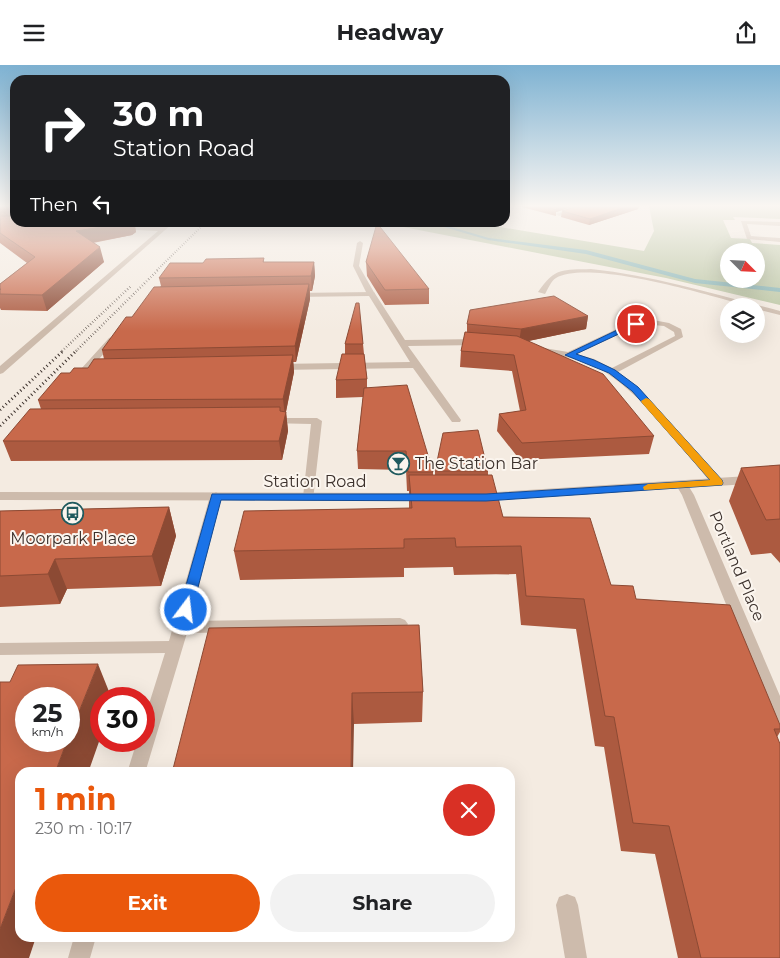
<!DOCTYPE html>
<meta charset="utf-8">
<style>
:root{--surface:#fff;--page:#f2f2f2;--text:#202124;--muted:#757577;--accent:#ea580c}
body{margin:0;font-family:Montserrat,sans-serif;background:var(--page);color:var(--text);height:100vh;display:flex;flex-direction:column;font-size:19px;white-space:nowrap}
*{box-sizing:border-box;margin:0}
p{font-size:16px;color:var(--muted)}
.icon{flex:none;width:28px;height:28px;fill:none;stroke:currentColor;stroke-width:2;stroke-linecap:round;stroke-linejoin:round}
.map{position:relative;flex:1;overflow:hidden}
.drawer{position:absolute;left:15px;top:702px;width:500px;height:175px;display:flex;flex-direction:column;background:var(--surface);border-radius:15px;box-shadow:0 5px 20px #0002}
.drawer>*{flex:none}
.banner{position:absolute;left:10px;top:10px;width:500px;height:152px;border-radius:15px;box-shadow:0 5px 20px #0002;background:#202124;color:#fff;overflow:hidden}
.needle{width:32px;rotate:114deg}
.controls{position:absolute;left:720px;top:178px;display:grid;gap:10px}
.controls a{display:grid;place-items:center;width:45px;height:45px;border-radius:50%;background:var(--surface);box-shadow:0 5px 20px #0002;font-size:25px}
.speed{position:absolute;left:15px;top:622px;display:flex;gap:10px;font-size:25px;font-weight:700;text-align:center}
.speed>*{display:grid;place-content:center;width:65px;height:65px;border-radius:50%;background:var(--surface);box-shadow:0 5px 20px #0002;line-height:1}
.speed small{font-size:12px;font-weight:400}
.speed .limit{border:8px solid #d22;background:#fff;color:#111}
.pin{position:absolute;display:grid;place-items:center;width:42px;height:42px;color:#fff;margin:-21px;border:2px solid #fff;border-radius:50%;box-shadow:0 1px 5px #0007}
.me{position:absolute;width:55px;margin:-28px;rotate:15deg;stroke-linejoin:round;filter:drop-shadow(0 0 4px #0008)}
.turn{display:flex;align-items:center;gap:18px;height:105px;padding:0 20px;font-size:22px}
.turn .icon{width:65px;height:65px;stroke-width:2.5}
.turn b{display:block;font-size:35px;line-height:42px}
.then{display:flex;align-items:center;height:48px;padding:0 20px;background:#0003;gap:10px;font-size:19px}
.round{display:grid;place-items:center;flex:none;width:52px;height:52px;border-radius:26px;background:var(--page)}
.overview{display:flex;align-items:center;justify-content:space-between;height:85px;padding:0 20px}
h1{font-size:30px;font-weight:700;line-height:38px;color:var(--accent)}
.primary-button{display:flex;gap:10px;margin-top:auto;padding:10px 20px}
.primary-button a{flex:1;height:58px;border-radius:30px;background:var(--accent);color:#fff;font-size:20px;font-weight:700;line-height:58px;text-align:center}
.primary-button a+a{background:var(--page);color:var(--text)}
header{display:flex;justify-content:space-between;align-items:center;height:65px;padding:0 20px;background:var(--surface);font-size:22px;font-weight:700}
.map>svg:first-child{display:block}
</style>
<header><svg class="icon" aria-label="menu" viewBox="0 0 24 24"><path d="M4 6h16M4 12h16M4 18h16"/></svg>Headway<svg class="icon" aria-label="share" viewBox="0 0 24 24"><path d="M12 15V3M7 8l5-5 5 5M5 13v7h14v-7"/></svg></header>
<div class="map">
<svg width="780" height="893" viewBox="0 0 780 893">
<rect width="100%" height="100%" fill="#f4ebe1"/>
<path fill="#b8c4a0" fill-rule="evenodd" d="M649 141H780V154L733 152 735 155H723L731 173 750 174 752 178 780 180V240L666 213 393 160 368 158H476L644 186 654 166ZM729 186H756V214H729Z"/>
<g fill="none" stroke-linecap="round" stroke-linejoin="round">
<path fill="#7fb0b2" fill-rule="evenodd" d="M405 158 441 159 489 173 586 185 695 214 780 223V227L695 218 586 189 488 175 441 161Z"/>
<path fill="#cdbbac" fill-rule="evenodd" d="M582 141H591L559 151 556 149Z
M741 156 780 157V161L747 159 751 171 780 173V177L747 174Z
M360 176 363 178 359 201 375 229 371 231 367 229 353 201 357 178Z
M591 204C656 211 717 230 780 246V250L756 244V241H747C709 230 589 194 556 213 551 216 548 224 545 229L538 227C555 202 563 205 591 204Z
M271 353H317L322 356 313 435H305L303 432 311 359 267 358 266 356Z
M567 829 575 832 578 840 587 893H565L556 840 559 832Z"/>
<path fill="#cdbbac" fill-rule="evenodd" d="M167 158H173L3 308 0 309V301L158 166 118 164 116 161 162 162Z
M374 227 405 275 479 274 483 277 479 280 408 281 461 355 460 357H452L413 303 277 305 272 302 277 299 410 297 369 231 293 232 289 230 293 228Z
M653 255 669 258 681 264 683 272 618 307 638 322 722 415 724 418 722 421H714C681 383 633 315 587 298 572 292 554 290 538 288L534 285 538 282 568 287 621 262ZM653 260 664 261 674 267 675 271 612 303 594 294 577 289 626 266Z
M112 272 116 275 91 303 100 304V308H81V304L109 273Z
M682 416 686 417 694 430 780 631V658L774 656 771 651 682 430 676 420Z
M216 427 222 431 190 556 400 553 405 555 408 559 405 563 400 565 187 568 145 708H127L137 676H144V655L165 588 0 590V578L169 576 210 431Z
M74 872H96L90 893H68Z"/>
<path fill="#cdbbac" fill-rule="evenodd" d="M780 409V417L481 436 475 432 481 428Z
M0 427 426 428 432 432 426 436 0 435Z"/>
<path stroke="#3b302b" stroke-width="2" stroke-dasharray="0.5 2" stroke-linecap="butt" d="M157 205 205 158"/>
<path stroke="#3b302b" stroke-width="2.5" stroke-dasharray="0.5 2.5" stroke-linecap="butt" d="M62 286 131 221
M76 286 159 204"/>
<path stroke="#3b302b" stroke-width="3" stroke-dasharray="1 3" stroke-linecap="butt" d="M0 345 64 285
M0 361 77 285"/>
</g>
<path fill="#ac5a40" d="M0 141H15V158H149L146 160 135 159 136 167 132 170 93 178 104 197 47 246 1 245 0 243V219L27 198 0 178Z
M518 141H575L556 147V151Z
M578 141H639L638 144 589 160 561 152 562 146Z
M264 193V197H314L315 211 312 226H310V234L296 297H293L294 307 286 347 288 366 282 395 11 396 3 376 41 344 38 335 70 308 88 303 104 294 102 285 161 221 159 213 203 198Z
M366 197 429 224V239L385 240 367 211Z
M588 251 586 264 528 276 654 371 649 389 520 395 497 366 499 349 520 346 512 306 460 302 461 286 467 267V259Z
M345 279H363L364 289 367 314V322L433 407V410H435V406H488V410L503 452 611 520 636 534 780 660V667L777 672 780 893H678L655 789 621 786 604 682 595 681 576 564 521 560 516 509 454 510 453 502 404 503V512L240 515 234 486 409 443V426H407L406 405 358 404 357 386 363 332 336 333V315L345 289Z
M780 400V498L771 488 751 490 729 436 741 403Z
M169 442 176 471 161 521 67 524 60 539 0 542V446Z
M419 560 423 627 422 657 354 659 172 708Z"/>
<path fill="#8c4a34" d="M556 141H575L556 147Z
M628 141H639L638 144 589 160 590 154Z
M127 158H134L136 167 132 170 79 180 76 166Z
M100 182 104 197 47 246 42 230Z
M314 197 315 211 312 226 311 211Z
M309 219 310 234 296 297 295 281Z
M588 251 586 264 519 278 521 264Z
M293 290 294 307 285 351 283 334Z
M286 347 288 366 282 395 279 376Z
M169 442 176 471 161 521 152 491Z
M55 494 67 524 60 539 48 509Z
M98 599 112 634H101V671L88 708H55L67 676H69V672Z
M352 628 354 659 353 708H351Z
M20 812V872H36L29 893H0V864Z"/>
<path fill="#c8694b" stroke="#8c4a34" d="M0 141H15V144H0Z
M542 141H556L557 145Z
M578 141H628L590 154 562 146Z
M0 151H15V158H127L76 166 100 182 42 230 0 229V225L1 224H0V219L35 192 0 168Z
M377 158 429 224 385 225 366 197Z
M264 193 263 197H314L311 211 159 213 170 198H203L206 194Z
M309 219 295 281 102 285 126 252H132L154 222Z
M554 231 588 251 521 264 467 259 470 245Z
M356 238H359L363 279H345Z
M465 267 517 271 603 309 654 371 522 378 499 349 526 345 514 290 461 286Z
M342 289H364L367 314 336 315Z
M293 290 283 334 38 335 61 308H70L74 303H88L94 294Z
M407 320 433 407H408L406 386H357L364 323Z
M280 342V346L286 347 279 376H3L30 344Z
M478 365 488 406H435L443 368Z
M780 400V454L766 455 741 403Z
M409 410H492L503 452 590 453 611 520 633 521 636 534 730 540 780 660V664H774L780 679V893H701L669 761 633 758 614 652 605 651 584 534 526 531 521 481 456 482 455 473 404 474V483L234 486 244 446 412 443Z
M169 442 152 491 55 494 48 509 0 511V446Z
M419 560 423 627 352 628 351 708H172L209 563Z
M98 599 69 672V634H26V676H67L55 708H20V812L0 864V617H10L18 600Z"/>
<linearGradient id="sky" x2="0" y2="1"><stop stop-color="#7eb2d2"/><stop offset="0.53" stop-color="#faf6f2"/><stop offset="1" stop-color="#faf6f2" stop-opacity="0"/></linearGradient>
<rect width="780" height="266" fill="url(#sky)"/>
<path fill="#1a73e8" stroke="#114b97" d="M634 257 640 259 576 289 594 295 615 305 638 322 722 415 723 418 722 420 486 436 221 435 192 545 190 549H181L179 545 212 429H486L710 415 632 326 609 308 565 290Z"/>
<path fill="#f59e0b" d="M646 333 649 334 722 415 723 418 722 420 644 425 643 422 648 419 710 415 642 338 641 336Z"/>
<defs>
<symbol id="bar-ring" viewBox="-11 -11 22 22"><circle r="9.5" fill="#fbf5ee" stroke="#1f5a5e" stroke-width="1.5"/><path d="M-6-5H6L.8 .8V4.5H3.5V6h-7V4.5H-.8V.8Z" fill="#1f5a5e"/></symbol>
<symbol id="bus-ring" viewBox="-11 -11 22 22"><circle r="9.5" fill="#fbf5ee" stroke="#1f5a5e" stroke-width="1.5"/><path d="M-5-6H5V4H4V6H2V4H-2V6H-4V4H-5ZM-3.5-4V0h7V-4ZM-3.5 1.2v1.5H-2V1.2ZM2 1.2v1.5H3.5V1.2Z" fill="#1f5a5e"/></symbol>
</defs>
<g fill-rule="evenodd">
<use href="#bar-ring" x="386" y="386" width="25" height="25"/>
<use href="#bus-ring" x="60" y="436" width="25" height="25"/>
</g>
<g text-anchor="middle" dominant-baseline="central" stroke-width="4" stroke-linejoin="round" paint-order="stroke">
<g font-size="16" fill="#3b302b" stroke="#fbf5ee" text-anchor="start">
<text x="415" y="398">The Station Bar</text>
<text x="73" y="473" text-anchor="middle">Moorpark Place</text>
</g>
<g font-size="16" fill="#3b302b" stroke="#fbf5ee">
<text x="315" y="416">Station Road</text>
<text transform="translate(737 501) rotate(67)">Portland Place</text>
</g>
</g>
</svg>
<div class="controls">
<a><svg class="needle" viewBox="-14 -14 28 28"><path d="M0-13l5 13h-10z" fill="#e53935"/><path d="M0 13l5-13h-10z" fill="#757577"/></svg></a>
<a><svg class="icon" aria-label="layers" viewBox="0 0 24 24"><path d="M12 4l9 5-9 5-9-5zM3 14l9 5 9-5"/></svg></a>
</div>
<div class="speed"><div>25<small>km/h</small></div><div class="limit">30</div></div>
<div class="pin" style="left:636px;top:259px;background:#d93025"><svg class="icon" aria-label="arrive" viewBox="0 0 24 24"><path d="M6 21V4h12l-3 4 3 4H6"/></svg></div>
<svg class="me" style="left:186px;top:545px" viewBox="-20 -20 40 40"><circle r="17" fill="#1a73e8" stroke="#fff" stroke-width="3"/><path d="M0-11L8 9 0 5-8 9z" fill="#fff"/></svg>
<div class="banner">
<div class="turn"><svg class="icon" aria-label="right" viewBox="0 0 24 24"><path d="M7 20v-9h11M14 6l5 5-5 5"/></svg><div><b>30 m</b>Station Road</div></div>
<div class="then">Then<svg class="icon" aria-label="left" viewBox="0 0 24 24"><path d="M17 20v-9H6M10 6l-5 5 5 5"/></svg></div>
</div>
<section class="drawer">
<div class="overview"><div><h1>1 min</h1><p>230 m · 10:17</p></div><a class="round" style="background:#d93025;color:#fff"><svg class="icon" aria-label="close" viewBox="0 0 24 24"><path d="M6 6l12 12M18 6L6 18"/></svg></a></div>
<div class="primary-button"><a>Exit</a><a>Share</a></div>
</section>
</div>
